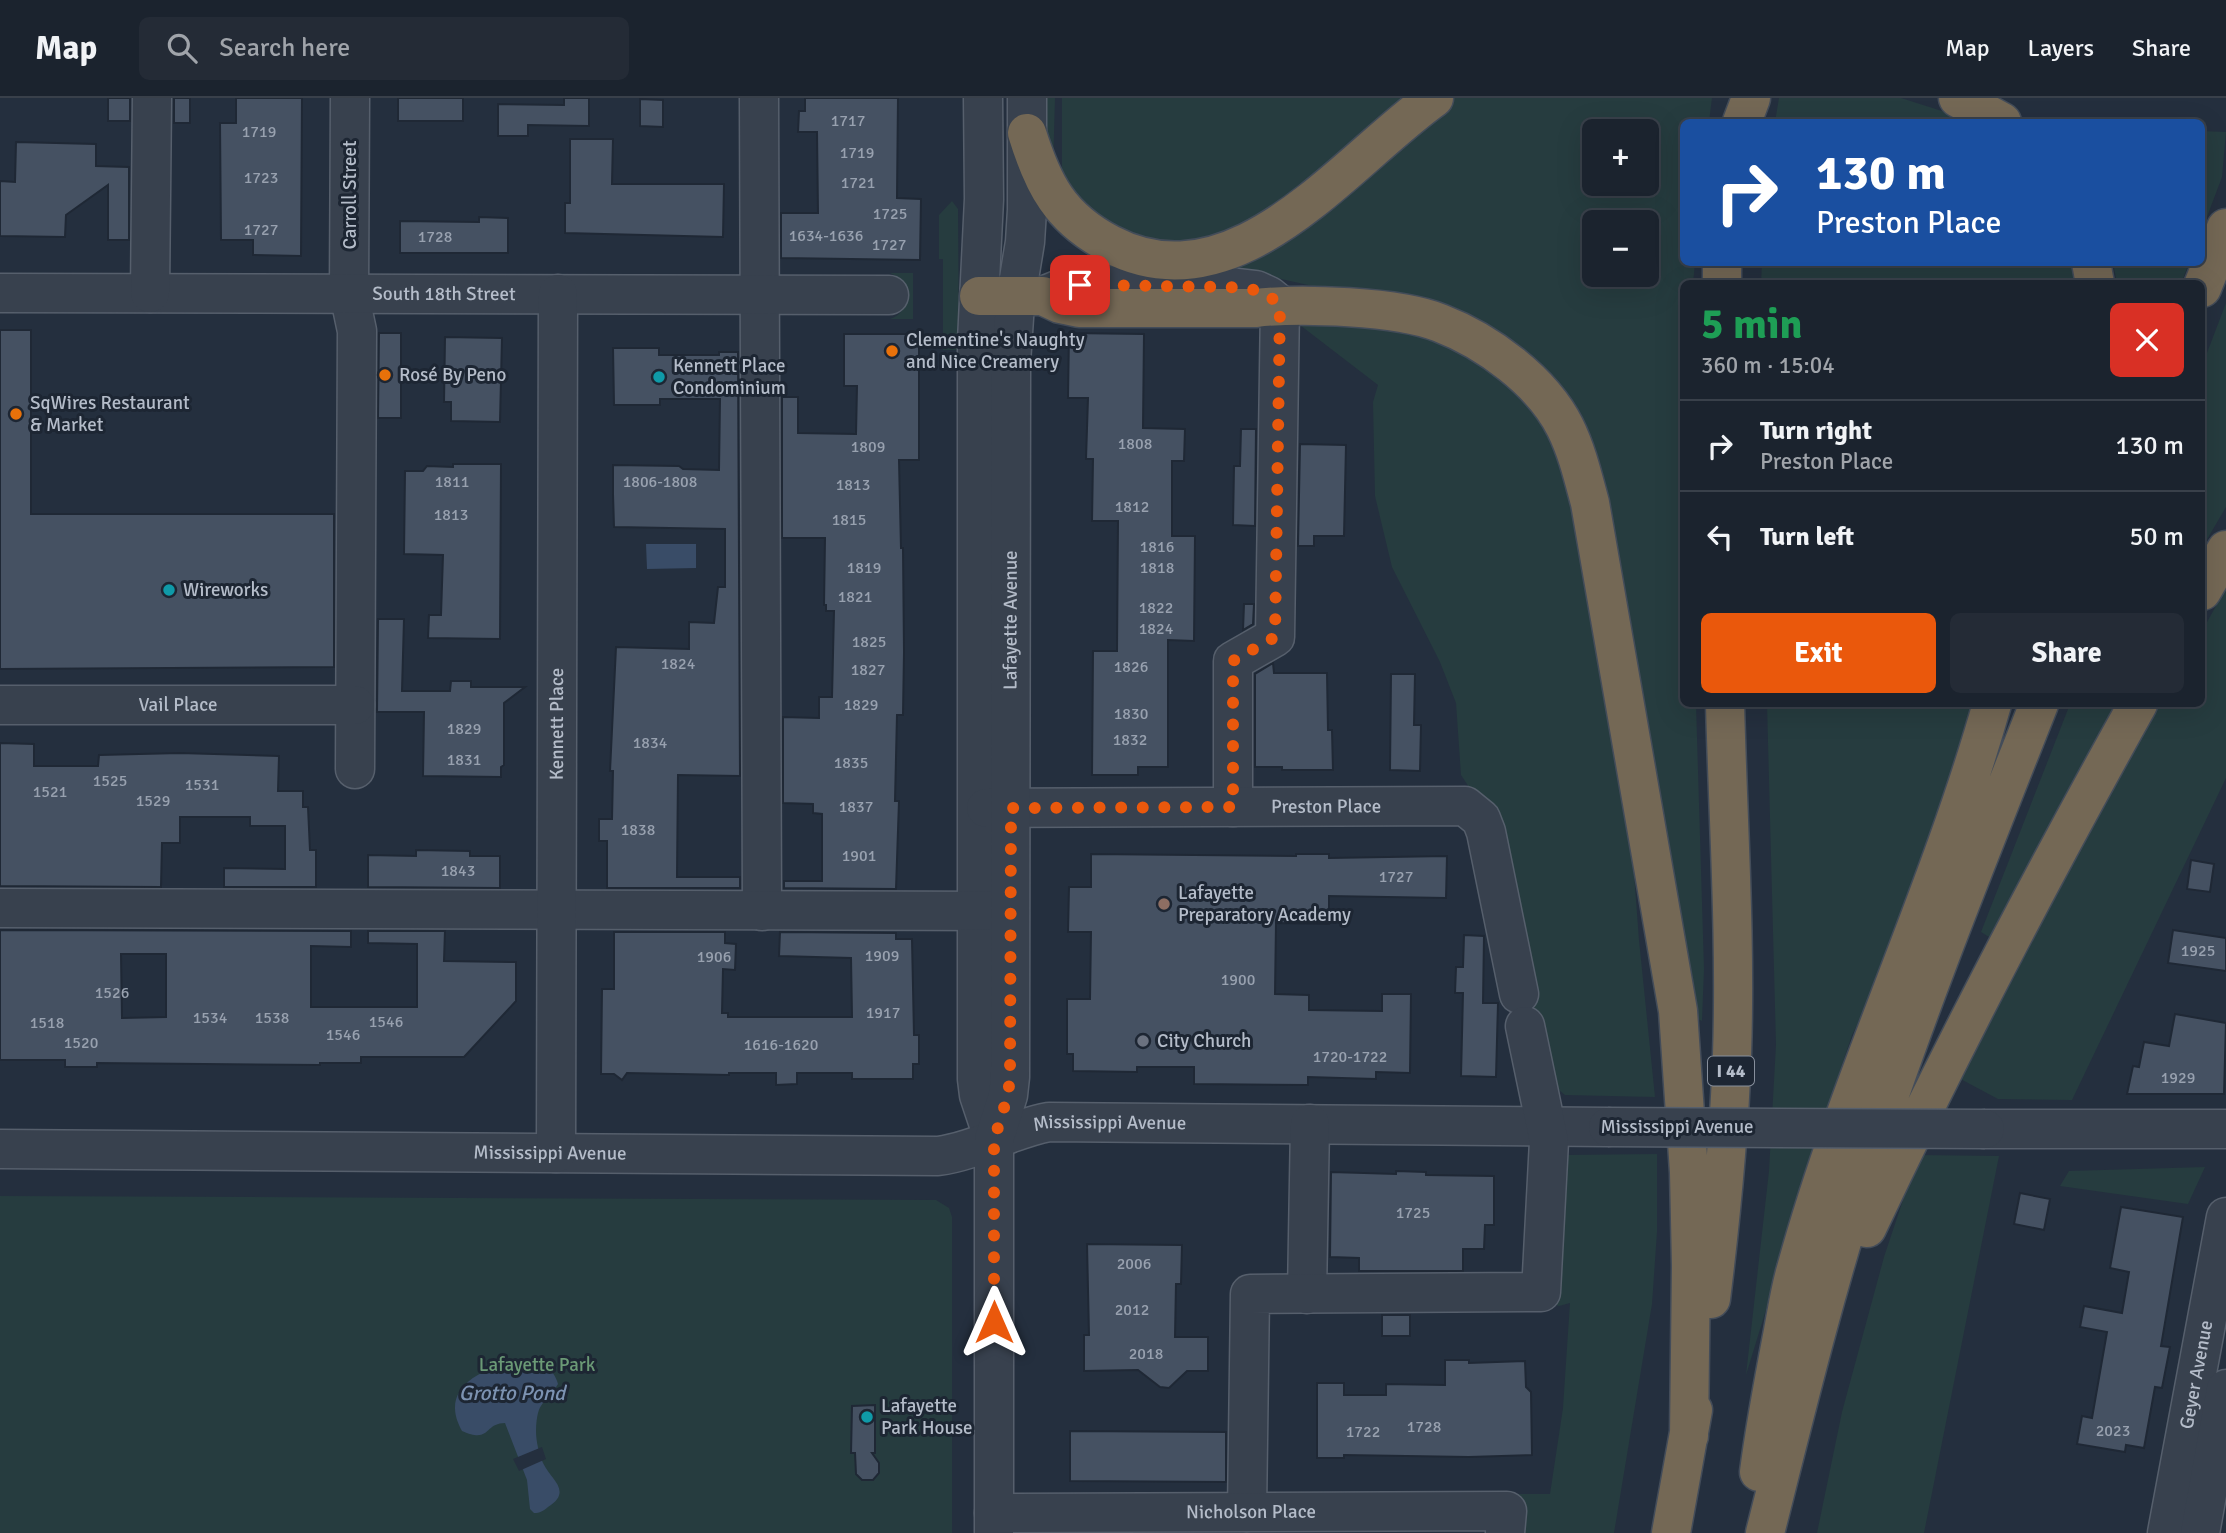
<!DOCTYPE html>
<meta charset="utf-8">
<style>
:root{--surface:#1b232e;--page:#242b36;--text:#f1f3f6;--muted:#a0a4aa;--line:#39404a;--accent:#ea580c}
body{margin:0;font-family:Signika,sans-serif;background:var(--page);color:var(--text);height:100vh;display:flex;flex-direction:column;font-size:26px;white-space:nowrap}
*{box-sizing:border-box;margin:0}
p{font-size:23px;color:var(--muted)}
.icon{flex:none;width:38px;height:38px;fill:none;stroke:currentColor;stroke-width:2;stroke-linecap:round;stroke-linejoin:round}
.map{position:relative;flex:1;overflow:hidden}
.side{position:absolute;left:1680px;top:182px;width:525px;height:427px;display:flex;flex-direction:column;background:var(--surface);border-radius:10px;box-shadow:0 7px 28px #0002,0 0 0 2px var(--line)}
.side>*{flex:none}
.banner{position:absolute;left:1680px;top:21px;width:525px;height:147px;border-radius:10px;box-shadow:0 7px 28px #0002,0 0 0 2px var(--line);background:#1a4fa0;color:#fff;overflow:hidden}
.controls{position:absolute;left:1582px;top:21px;display:grid;gap:14px}
.controls a{display:grid;place-items:center;width:77px;height:77px;border-radius:10px;background:var(--surface);box-shadow:0 7px 28px #0002,0 0 0 2px var(--line);font-size:35px}
.pin{position:absolute;display:grid;place-items:center;width:60px;height:60px;color:#fff;margin:-30px;border-radius:14px;box-shadow:0 4px 10px #0006}
.me{position:absolute;width:77px;margin:-38px;rotate:0deg;stroke-linejoin:round;filter:drop-shadow(0 0 5px #0008)}
.turn{display:flex;align-items:center;gap:24px;height:147px;padding:0 21px;font-size:32px}
.turn .icon{width:91px;height:91px;stroke-width:2.5}
.turn b{display:block;font-size:49px;line-height:60px}
.round{display:grid;place-items:center;flex:none;width:74px;height:74px;border-radius:10px;background:var(--page)}
.headline{display:flex;align-items:center;justify-content:space-between;height:119px;padding:0 21px}
h1{font-size:42px;font-weight:800;line-height:52px;color:#1e9e55}
.cta{display:flex;gap:14px;margin-top:auto;padding:14px 21px}
.cta a{flex:1;height:80px;border-radius:10px;background:var(--accent);color:#fff;font-size:28px;font-weight:800;line-height:80px;text-align:center}
.cta a+a{background:var(--page);color:var(--text)}
ul{padding:0;list-style:none}
li{display:flex;align-items:center;gap:21px;height:91px;padding:0 21px;border-top:2px solid var(--line)}
li div{flex:1}
li b{display:block;font-size:26px}
li em{font-style:normal}
header{display:flex;align-items:center;gap:42px;box-sizing:border-box;height:98px;padding:0 35px;background:var(--surface);border-bottom:2px solid var(--line)}
header strong{font-size:33px}
nav{display:flex;gap:38px;margin-inline-start:auto;font-size:24px}
.search{width:490px;height:63px;background:var(--page);display:flex;align-items:center;gap:18px;box-sizing:border-box;padding:0 24px;border-radius:10px;color:var(--muted);font-size:26px}
.map>svg:first-child{display:block}
</style>
<header>
<strong>Map</strong>
<div class="search"><svg class="icon" aria-label="search" viewBox="0 0 24 24"><circle cx="10" cy="10" r="6"/><path d="M15 15l6 6"/></svg>Search here</div>
<nav><a>Map</a><a>Layers</a><a>Share</a></nav>
</header>
<div class="map">
<svg width="2226" height="1435" viewBox="0 0 2226 1435">
<rect width="100%" height="100%" fill="#242f3e"/>
<path fill="#263c3f" fill-rule="evenodd" d="M1044 0H1055L1053 71 1047 54Z
M1062 0H1415L1242 133 1162 147 1096 122 1062 86Z
M1455 0H1712L1709 24H1684V164L1695 165 1693 185 1684 186V606H1696L1704 871 1702 923 1696 920 1555 293 1344 195 1222 168 1431 14ZM1594 33H1647V86H1594ZM1594 124H1647V177H1594Z
M1779 0H1901L1964 20 1973 24H1775Z
M2202 33 2226 34 2222 79 2202 132Z
M952 103 958 111 959 252H943V161H939V117Z
M1762 164 2075 165 2079 186H1761Z
M2113 165V164L2189 165 2181 186 2117 185Z
M890 175H913V221H890C908 216 909 194 900 180Z
M2226 205V409L2202 450V268Z
M1296 224 1383 225 1443 237 1522 289 1564 356 1629 708 1639 842 1655 999 1565 997 1553 987 1543 959 1496 730 1461 677 1456 605 1440 564 1392 469 1375 398 1373 304 1378 287Z
M2226 490V680L2072 1002 1998 1001 1955 978 2160 606H2202V533Z
M1767 606H1978L1885 871 1852 937 1831 1000 1746 1277 1769 1073 1776 947Z
M2070 606H2115L1989 839 1981 834Z
M1657 1056V1134L1652 1206 1614 1435H1513L1516 1396H1550L1563 1310 1570 1205 1559 1208 1550 1205 1565 1057Z
M1918 1057 1999 1058 1924 1435H1817L1842 1314 1884 1159Z
M2205 1069 2188 1106 2060 1088 2069 1073Z
M0 1098 936 1102 949 1110 952 1119V1435H0Z"/>
<path fill="#394c67" d="M646 446H696V470L647 471Z
M524 1261C541 1263 554 1270 558 1286 545 1308 537 1301 536 1333 536 1343 539 1356 543 1365 551 1382 573 1393 548 1409 543 1413 540 1415 534 1415L530 1411 527 1382 505 1325C484 1325 491 1346 462 1333 436 1287 488 1268 524 1261Z"/>
<path fill="#242f3e" d="M542 1349 546 1361 519 1373 513 1361Z"/>
<path fill="#455162" stroke="#1f2835" stroke-width="2" fill-rule="evenodd" d="M108 0H130V23H108Z
M174 0H190V25H174Z
M236 0H302L301 158 253 157V142H221L220 25H236Z
M398 0H463V23H398Z
M564 0H589V28L528 27V38H498V6L564 7Z
M805 0H898L897 100 921 101 920 162 781 160V115H818L817 34H798L799 13H805Z
M640 1 663 2V29L640 28Z
M570 41H613L612 86H724L723 139 565 135V105H570Z
M16 44 96 46V68L129 69V142H108V87L66 117 65 139 0 138V83L15 84Z
M479 119 508 120V155H400V123L479 124Z
M0 232H31V416H334V569L0 571Z
M379 235H401V320H378Z
M1069 235 1144 236 1143 330 1185 331 1184 363H1172V438H1195L1194 543 1168 542V669H1138V677H1092L1093 553H1117L1118 423H1092L1093 361H1086L1088 300H1068Z
M844 236H919V362H899L901 450H903L904 554 903 617H897L895 703H899L896 791 784 790V783H822V716L813 715V706L783 705V619L819 620V599H832L834 513H826V507H824L825 440H782V299H798V335L856 336 857 288H844Z
M445 239 502 240 500 324 451 323V304H444Z
M613 250H659V257H719V254H738L740 678 678 677 677 779H740V790H607V743H599V721H612L613 673H610L616 549 689 551V524L714 525 718 489H725V431L614 429 613 396V367L679 368 683 371 719 372 720 301H660V307H614Z
M1241 331H1256L1255 428 1233 427 1234 368H1240Z
M1300 346 1346 347 1344 438H1314V448H1298Z
M453 366H501L500 541 428 540 429 517H441L443 457 404 456 405 373H423L427 368 453 369Z
M1244 506H1254L1253 526 1243 532Z
M378 521H404L402 593H450L451 583H471V589H525L504 605V667L501 669V679L423 678 424 614H377Z
M1273 565 1274 575H1327L1328 632H1332L1333 672H1282V669H1255V576Z
M1391 576H1415L1414 627H1421L1420 673 1390 672Z
M0 645 34 646V668H98L99 657 180 655 279 658 278 693H303V709H308L310 752H316V789H224V770L285 771V728H250V719H180V745H162L161 789 0 788Z
M416 752 470 753V758H500V790L368 789V757L416 758Z
M1091 756 1296 758V756H1329V760L1447 758 1446 800 1329 798V826L1276 825 1275 896 1309 897V912L1382 913V896H1411L1410 975 1376 974V981L1308 979V987L1194 986V969H1137V974L1073 973V956H1067V901H1090L1091 834H1068L1069 789H1091Z
M2191 762 2214 766 2210 794 2187 791Z
M0 832 351 833V849L311 848V909H417V846L368 845V833H445L444 863 516 864V903L464 959H361V965H320V967L97 965V969H65V962H0ZM121 856H166V919L122 920Z
M2173 832 2226 840V873L2168 865Z
M614 834H725V845L736 846 735 872 723 871 722 915H728V919H852L851 860 779 858 780 834 896 835V841H912L914 937H919V966H913V981H852V975H797V986L776 987V975H729V977L627 975 622 982 614 976H601L602 891H614Z
M1464 837 1484 838 1483 905H1498L1496 979 1461 978 1463 895H1455L1456 869H1463Z
M2175 916 2226 925 2224 996H2127L2133 968 2139 969 2144 944 2169 948Z
M1396 1073 1426 1074V1077L1494 1078V1127H1485L1484 1151H1463V1173H1359V1160L1330 1159 1331 1074 1396 1076Z
M2020 1095 2050 1101 2044 1132 2014 1126Z
M2121 1109 2183 1119 2161 1248 2170 1249 2162 1290 2155 1289 2144 1350 2126 1347 2125 1354 2077 1346 2082 1318 2092 1320 2107 1234 2080 1229 2084 1208 2122 1215 2129 1174 2110 1170Z
M1087 1146 1182 1147 1181 1186H1176L1175 1239H1208V1273H1187L1169 1290 1160 1289 1138 1272 1084 1273V1237H1089Z
M1382 1217H1410V1238H1382Z
M1445 1262H1469V1265L1525 1263 1526 1289 1531 1294 1532 1357 1469 1359 1344 1357V1360H1317V1285H1344V1297H1386V1286L1445 1287Z
M875 1307V1355H872L879 1365V1375L873 1382H862L856 1376 855 1355H851L852 1308Z
M1070 1333 1226 1334V1384L1070 1383Z"/>
<g fill="none" stroke-linecap="round" stroke-linejoin="round">
<defs>
<g id="minor">
<path d="M350 0 349 195 357 233 355 671"/>
<path d="M759 0 762 813"/>
<path d="M983 0 984 101 977 243V981L979 997 994 1042"/>
<path id="s1" d="M0 195 889 197"/>
<path d="M150 195 152 0"/>
<path d="M1043 198 1060 191 1080 187 1230 189 1256 192 1269 198 1280 207 1275 539 1233 563V709"/>
<path id="s2" d="M0 607H355"/>
<path id="s3" d="M986 710 1465 708 1481 721 1486 734 1519 896"/>
<path d="M0 810 1001 813"/>
<path d="M1985 1031H2226"/>
<path id="s4" d="M0 1051 938 1058C977 1053 1010 1031 1049 1024L1608 1029"/>
<path id="s5" d="M556 1055 558 196"/>
<path d="M1307 1196 1310 1026"/>
<path d="M1247 1414 1250 1196 1541 1194 1549 1043 1525 928"/>
<path id="s6" d="M994 1415 1507 1413 1505 1435"/>
<path id="s7" d="M994 1435V1042L1008 997 1010 979 1011 265 1015 205 1025 144 1027 112V0"/>
<path id="s8" d="M2167 1435 2226 1119"/>
<path d="M2200 1435 2226 1291"/>
</g>
<path id="highway" d="M1958 0 2002 24
M1742 24 1751 0
M1027 35C1043 87 1060 120 1110 146 1236 212 1344 64 1434 0
M2091 164 2095 186
M1722 186V164
M2202 190 2226 130
M979 198H1043L1060 206 1079 210H1255C1301 205 1398 208 1440 225 1487 243 1542 283 1565 329 1577 353 1583 379 1590 405L1678 913 1689 1074 1691 1168 1689 1338
M2202 493 2226 452
M1867 1130C1951 952 2042 778 2138 606
M1711 1201C1721 1120 1729 1039 1732 957 1736 840 1728 722 1725 606
M1759 1374C1765 1327 1774 1280 1783 1233 1787 1212 1790 1191 1796 1171 1849 978 1938 798 1992 606
M1671 1435 1693 1312
M1765 1435C1796 1312 1826 1188 1866 1067 1917 911 1979 758 2039 606"/>
</defs>
<use href="#minor" stroke="#565f6c" stroke-width="41"/>
<use href="#highway" stroke="#434c59" stroke-width="41"/>
<use href="#minor" stroke="#38414e" stroke-width="38"/>
<use href="#highway" stroke="#746855" stroke-width="38"/>
<defs>
<path id="minor-bridge" d="M1608 1029 1985 1031"/>
</defs>
<use href="#minor-bridge" stroke="#565f6c" stroke-width="41" stroke-linecap="butt"/>
<use href="#minor-bridge" stroke="#38414e" stroke-width="38"/>
</g>
<g fill="none" stroke-linecap="round" stroke-linejoin="round">
<path stroke="#ea580c" stroke-width="12" stroke-dasharray="0 21.6" d="M994 1224V1042L1008 997 1010 979 1011 710 1233 709V563L1275 539 1280 207 1269 198 1256 192 1230 189 1080 187"/>
</g>
<g fill="#e8710a" stroke="#1d2633" stroke-width="2.5">
<circle cx="892" cy="253" r="7"/>
<circle cx="385" cy="277" r="7"/>
<circle cx="16" cy="316" r="7"/>
</g>
<g fill="#0f9aa8" stroke="#1d2633" stroke-width="2.5">
<circle cx="659" cy="279" r="7"/>
<circle cx="169" cy="492" r="7"/>
<circle cx="867" cy="1319" r="7"/>
</g>
<circle fill="#8d6e63" stroke="#1d2633" stroke-width="2.5" cx="1164" cy="806" r="7"/>
<circle fill="#6b7280" stroke="#1d2633" stroke-width="2.5" cx="1143" cy="943" r="7"/>
<g text-anchor="middle" dominant-baseline="central" stroke-width="6" stroke-linejoin="round" paint-order="stroke">
<g font-size="16" fill="#98a1af">
<text x="848" y="23">1717</text>
<text x="259" y="34">1719</text>
<text x="857" y="55">1719</text>
<text x="261" y="80">1723</text>
<text x="858" y="85">1721</text>
<text x="890" y="116">1725</text>
<text x="261" y="132">1727</text>
<text x="826" y="138">1634-1636</text>
<text x="435" y="139">1728</text>
<text x="889" y="147">1727</text>
<text x="1135" y="346">1808</text>
<text x="868" y="349">1809</text>
<text x="452" y="384">1811</text>
<text x="660" y="384">1806-1808</text>
<text x="853" y="387">1813</text>
<text x="1132" y="409">1812</text>
<text x="451" y="417">1813</text>
<text x="849" y="422">1815</text>
<text x="1157" y="449">1816</text>
<text x="864" y="470">1819</text>
<text x="1157" y="470">1818</text>
<text x="855" y="499">1821</text>
<text x="1156" y="510">1822</text>
<text x="1156" y="531">1824</text>
<text x="869" y="544">1825</text>
<text x="678" y="566">1824</text>
<text x="1131" y="569">1826</text>
<text x="868" y="572">1827</text>
<text x="861" y="607">1829</text>
<text x="1131" y="616">1830</text>
<text x="464" y="631">1829</text>
<text x="1130" y="642">1832</text>
<text x="650" y="645">1834</text>
<text x="464" y="662">1831</text>
<text x="851" y="665">1835</text>
<text x="110" y="683">1525</text>
<text x="202" y="687">1531</text>
<text x="50" y="694">1521</text>
<text x="153" y="703">1529</text>
<text x="856" y="709">1837</text>
<text x="638" y="732">1838</text>
<text x="859" y="758">1901</text>
<text x="458" y="773">1843</text>
<text x="1396" y="779">1727</text>
<text x="2198" y="853">1925</text>
<text x="882" y="858">1909</text>
<text x="714" y="859">1906</text>
<text x="1238" y="882">1900</text>
<text x="112" y="895">1526</text>
<text x="883" y="915">1917</text>
<text x="210" y="920">1534</text>
<text x="272" y="920">1538</text>
<text x="386" y="924">1546</text>
<text x="47" y="925">1518</text>
<text x="343" y="937">1546</text>
<text x="81" y="945">1520</text>
<text x="781" y="947">1616-1620</text>
<text x="1350" y="959">1720-1722</text>
<text x="2178" y="980">1929</text>
<text x="1413" y="1115">1725</text>
<text x="1134" y="1166">2006</text>
<text x="1132" y="1212">2012</text>
<text x="1146" y="1256">2018</text>
<text x="1424" y="1329">1728</text>
<text x="2113" y="1333">2023</text>
<text x="1363" y="1334">1722</text>
</g>
<rect fill="#1d2633" stroke="#878f9c" stroke-width="2" x="1708" y="958.5" width="46" height="29" rx="5"/>
<g font-size="18" font-weight="bold" fill="#b4bcc9">
<text x="1731" y="973">I 44</text>
</g>
<g font-size="19" fill="#b4bcc9" stroke="#1d2633">
<text transform="translate(350 97) rotate(-90)">Carroll Street</text>
<text stroke="none"><textPath href="#s1" startOffset="444">South 18th Street</textPath></text>
<text stroke="none"><textPath href="#s7" startOffset="915">Lafayette Avenue</textPath></text>
<text stroke="none"><textPath href="#s2" startOffset="178">Vail Place</textPath></text>
<text stroke="none"><textPath href="#s5" startOffset="429">Kennett Place</textPath></text>
<text stroke="none"><textPath href="#s3" startOffset="340">Preston Place</textPath></text>
<text stroke="none"><textPath href="#s4" startOffset="1115">Mississippi Avenue</textPath></text>
<text x="1677" y="1029">Mississippi Avenue</text>
<text stroke="none"><textPath href="#s4" startOffset="550">Mississippi Avenue</textPath></text>
<text stroke="none"><textPath href="#s8" startOffset="161">Geyer Avenue</textPath></text>
<text stroke="none"><textPath href="#s6" startOffset="257">Nicholson Place</textPath></text>
</g>
<g font-size="19" fill="#b4bcc9" stroke="#1d2633" text-anchor="start">
<text x="906" y="242">Clementine's Naughty<tspan x="906" dy="22">and Nice Creamery</tspan></text>
<text x="673" y="268">Kennett Place<tspan x="673" dy="22">Condominium</tspan></text>
<text x="399" y="277">Rosé By Peno</text>
<text x="30" y="305">SqWires Restaurant<tspan x="30" dy="22">&amp; Market</tspan></text>
<text x="183" y="492">Wireworks</text>
<text x="1178" y="795">Lafayette<tspan x="1178" dy="22">Preparatory Academy</tspan></text>
<text x="1157" y="943">City Church</text>
<text x="881" y="1308">Lafayette<tspan x="881" dy="22">Park House</tspan></text>
</g>
<g font-size="19" fill="#6b9a76" stroke="#1d2633">
<text x="537" y="1267">Lafayette Park</text>
</g>
<g font-size="21" font-style="italic" fill="#7c92b1" stroke="#1d2633">
<text x="512" y="1295">Grotto Pond</text>
</g>
</g>
</svg>
<div class="controls">
<a>+</a>
<a>−</a>
</div>
<div class="pin" style="left:1080px;top:187px;background:#d93025"><svg class="icon" aria-label="arrive" viewBox="0 0 24 24"><path d="M6 21V4h12l-3 4 3 4H6"/></svg></div>
<svg class="me" style="left:994px;top:1224px" viewBox="-20 -20 40 40"><path d="M0-17L14 15 0 8-14 15z" fill="#ea580c" stroke="#fff" stroke-width="4"/></svg>
<div class="banner">
<div class="turn"><svg class="icon" aria-label="right" viewBox="0 0 24 24"><path d="M7 20v-9h11M14 6l5 5-5 5"/></svg><div><b>130 m</b>Preston Place</div></div>
</div>
<section class="side">
<div class="headline"><div><h1>5 min</h1><p>360 m · 15:04</p></div><a class="round" style="background:#d93025;color:#fff"><svg class="icon" aria-label="close" viewBox="0 0 24 24"><path d="M6 6l12 12M18 6L6 18"/></svg></a></div>
<ul>
<li><svg class="icon" aria-label="right" viewBox="0 0 24 24"><path d="M7 20v-9h11M14 6l5 5-5 5"/></svg><div><b>Turn right</b><p>Preston Place</p></div><em>130 m</em></li>
<li><svg class="icon" aria-label="left" viewBox="0 0 24 24"><path d="M17 20v-9H6M10 6l-5 5 5 5"/></svg><div><b>Turn left</b></div><em>50 m</em></li>
</ul>
<div class="cta"><a>Exit</a><a>Share</a></div>
</section>
</div>
